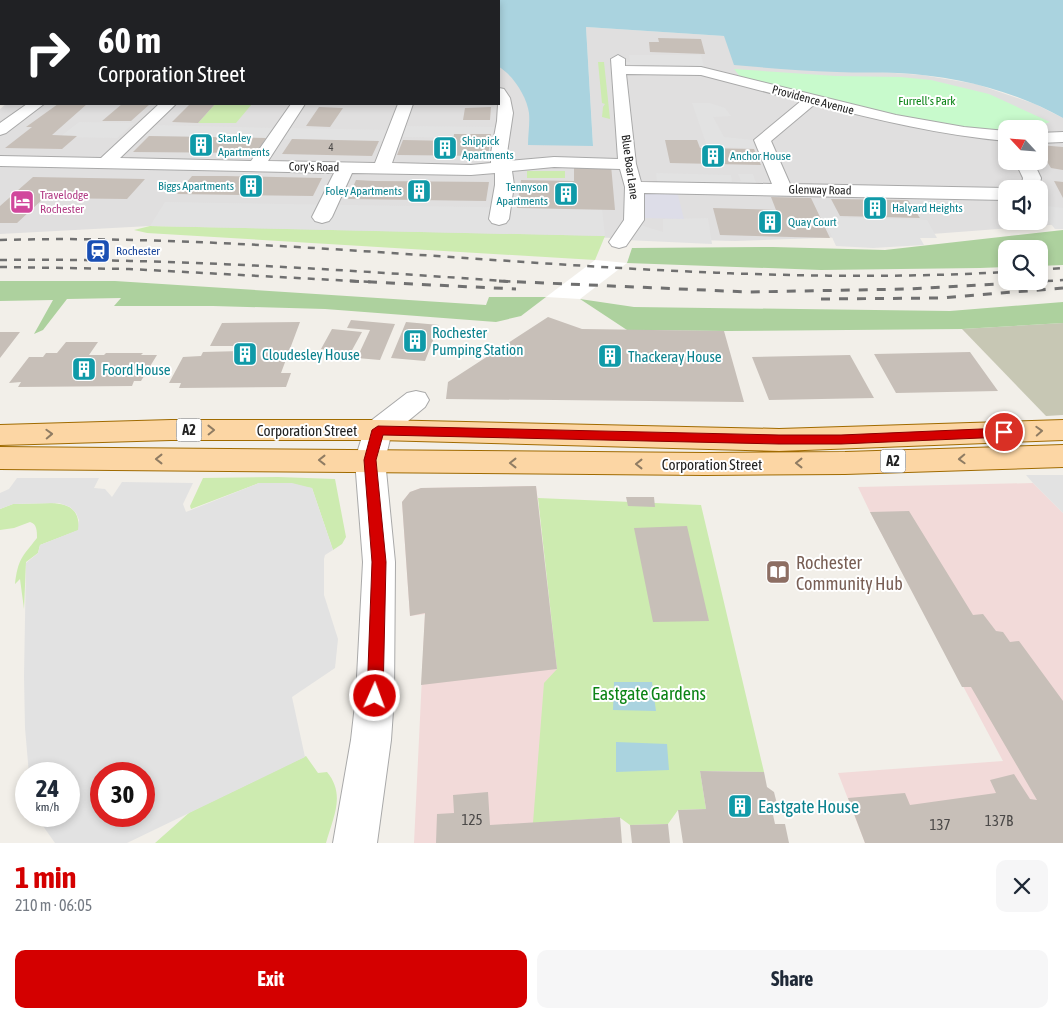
<!DOCTYPE html>
<meta charset="utf-8">
<style>
:root{--surface:#fff;--page:#f6f6f7;--text:#1f2937;--muted:#747a83;--accent:#d40000}
body{margin:0;font-family:"Asap Condensed",sans-serif;background:var(--page);color:var(--text);height:100vh;display:flex;flex-direction:column;font-size:19px;white-space:nowrap}
*{box-sizing:border-box;margin:0}
p{font-size:16px;color:var(--muted)}
.icon{flex:none;width:28px;height:28px;fill:none;stroke:currentColor;stroke-width:2;stroke-linecap:round;stroke-linejoin:round}
.map{position:relative;height:843px;overflow:hidden}
.drawer{display:flex;flex-direction:column;background:var(--surface);flex:1}
.drawer>*{flex:none}
.top-card{position:absolute;left:0px;top:0px;width:500px;height:105px;box-shadow:0 2px 8px #0003;background:#202124;color:#fff;overflow:hidden}
.needle{width:32px;rotate:296deg}
.tools{position:absolute;left:998px;top:120px;display:grid;gap:10px}
.tools a{display:grid;place-items:center;width:50px;height:50px;border-radius:10px;background:var(--surface);box-shadow:0 2px 8px #0003;font-size:25px}
.speed{position:absolute;left:15px;top:762px;display:flex;gap:10px;font-size:25px;font-weight:700;text-align:center}
.speed>*{display:grid;place-content:center;width:65px;height:65px;border-radius:50%;background:var(--surface);box-shadow:0 2px 8px #0003;line-height:1}
.speed small{font-size:12px;font-weight:400}
.speed .limit{border:8px solid #d22;background:#fff;color:#111}
.pin{position:absolute;display:grid;place-items:center;width:42px;height:42px;color:#fff;margin:-21px;border:2px solid #fff;border-radius:50%;box-shadow:0 1px 5px #0007}
.me{position:absolute;width:55px;margin:-28px;rotate:2deg;stroke-linejoin:round;filter:drop-shadow(0 0 4px #0008)}
.turn{display:flex;align-items:center;gap:18px;height:105px;padding:0 15px;font-size:22px}
.turn .icon{width:65px;height:65px;stroke-width:2.5}
.turn b{display:block;font-size:35px;line-height:42px}
.round{display:grid;place-items:center;flex:none;width:52px;height:52px;border-radius:10px;background:var(--page)}
.head{display:flex;align-items:center;justify-content:space-between;height:85px;padding:0 15px}
h1{font-size:30px;font-weight:700;line-height:38px;color:var(--accent)}
.cta{display:flex;gap:10px;margin-top:auto;padding:10px 15px}
.cta a{flex:1;height:58px;border-radius:10px;background:var(--accent);color:#fff;font-size:20px;font-weight:700;line-height:58px;text-align:center}
.cta a+a{background:var(--page);color:var(--text)}
.map>svg:first-child{display:block}
</style>
<div class="map">
<svg width="1063" height="843" viewBox="0 0 1063 843">
<rect width="100%" height="100%" fill="#f2efe9"/>
<path fill="#e0dfdf" fill-rule="evenodd" d="M586 27 724 36 881 72 922 75 976 84 1035 104 1063 118V224L932 234 735 241 150 226 0 234V109L6 104H499V67L507 71 517 83 593 145ZM1006 129H1039V161H1006ZM1006 189H1039V221H1006Z"/>
<path fill="#f2dad9" d="M1033 483 1063 513V843H865L838 773 1003 761 870 512 858 487Z
M536 486 557 669 534 843H414L425 614 410 616 402 502 410 492 421 488Z"/>
<path fill="#c7c7b4" d="M1063 323V415L1046 416 962 329Z"/>
<path fill="#cdebb0" d="M598 62H604L610 119 602 117 603 107 605 104 602 103Z
M215 104H252L236 123H198Z
M527 171H565V178H527Z
M150 226 605 236 595 260 147 233 134 230Z
M278 477 335 479 346 537 342 544 333 550 312 488 259 483 191 509 190 506 203 478Z
M538 498 701 505 764 772 700 771 706 809 678 810 668 824 630 825 619 817 533 823 544 683 557 669Z
M51 503C71 504 79 510 79 530L40 545 38 553 26 562 24 609 20 579 15 584C18 559 22 557 37 538 37 531 37 524 30 522L14 528 0 530V509L13 504Z
M306 756 318 773 327 772C346 795 333 817 326 843H155L190 812Z"/>
<path fill="#add19e" d="M1063 230V265L1039 266V249H1006V267L980 268 821 270 627 263 632 248 773 247 885 250Z
M0 281H115L486 305 489 297H546L521 316 496 322 325 309 213 306H114L121 298 67 299 43 330 34 334 53 300 0 301Z
M580 299 634 307 950 311 1063 302V323L962 329 728 331 627 330Z"/>
<path fill="#c8facc" d="M734 69 836 76 900 77 931 80 989 94 1050 122 1030 129H1006V136L896 117 742 79Z"/>
<path fill="#e2e2e2" fill-rule="evenodd" d="M629 55H701L704 67 631 66 630 64H619L618 62H630Z
M692 103H710L725 108 731 116 713 117 724 137 762 141 765 149 707 146Z
M79 122 134 123 117 138 60 137Z
M155 125 276 128 267 139 144 136Z
M404 126 498 127 497 138 400 137Z
M286 128 393 130 388 141 278 139Z
M656 173 731 175 732 182 741 181 738 174H753L757 185 657 182Z
M165 202 602 209 605 236 150 226Z
M1039 205 1063 208V229H1055L1039 209Z
M823 217 927 220 937 238H920L924 245 873 248 836 246Z
M708 218 712 244 626 240 637 224 663 232V219Z
M1026 475H1063V513L1033 483Z
M17 478H99L94 488 105 489 112 497 122 482 193 483 183 504 186 512 259 483H292L312 488 333 550 325 555 324 559V595L338 639 335 668 292 697 305 757 127 843H55L36 816H69V774H29L25 728 24 676 26 563 38 553 40 545 78 530 79 520 76 513 70 507 59 503 13 504 0 509V493L9 489ZM101 774H144V816H101Z"/>
<path fill="#dddde8" d="M640 191H677L684 219 644 218Z"/>
<path fill="#aad3df" d="M239 0H1063V118C1013 90 955 76 898 73 878 72 857 73 837 72 802 71 768 68 734 65L724 36 586 27 593 146 528 145C528 135 530 123 529 113 527 97 513 75 499 67V1Z
M614 682H652L656 711 613 710Z
M616 742 667 744 669 770 616 772Z"/>
<path fill="#fff" d="M595 260 627 263 580 299 546 297Z"/>
<path fill="#c7bfb8" d="M658 38 701 39 705 54 650 52 649 42H659Z
M58 104H87L52 135 77 136 62 149 5 148 32 127H26Z
M122 104H150L131 121H102Z
M190 104H215L198 123 172 122Z
M319 107 343 108 330 127 306 126Z
M491 107 490 120H463L465 108Z
M454 134H491L488 156 397 155 403 140 453 141Z
M149 136 266 138 256 153 133 152Z
M292 139 379 141 372 156 282 154Z
M665 140H697L700 148 754 149 761 165 670 163Z
M1039 145 1063 147V170L1051 168 1039 149Z
M574 165H611L615 210 517 208 521 180 574 181Z
M192 176H226L322 178 313 196 177 194Z
M33 177 145 179 127 199 44 198 17 223H0V206Z
M356 180 375 181 489 182 486 201 348 199Z
M1054 181 1063 182V198Z
M771 197 811 198 830 238 720 235 713 208 776 210Z
M831 199 908 200 920 218 840 216Z
M548 317 582 329 724 331 744 402 446 399 448 382Z
M351 320 395 324 380 360 357 358 370 330 347 328Z
M300 322 281 373H291L286 387 179 388 181 383H169L183 357 201 356 203 352 242 351 245 346H210L222 323Z
M406 322 439 325 425 361 391 358Z
M332 329 362 332 351 352 321 349Z
M0 332H20L0 358Z
M66 342H98L89 355H104L106 353H143L141 355H157L141 381H134L132 386 18 387 21 382 9 383 29 357H43L46 353H57Z
M970 352 998 391 896 393 874 354Z
M850 355 874 398 769 400 752 357Z
M536 486 557 669 421 685 425 613 410 616 402 502 410 492 421 488Z
M626 497H654L655 507 628 506Z
M909 511 973 615 983 614 996 631 1003 632 1010 642 1019 641 1063 701V843H865L848 798 905 793 910 805 996 793 990 780 1014 774 1030 799 1037 800 971 687H962L870 512Z
M687 526 709 621 653 622 634 528Z
M700 771 764 772 767 787 774 792 777 804 772 810 775 824H785L789 843H683L678 810 706 809Z
M488 792 490 825 620 817 622 843H436L437 814 454 813 453 795Z
M668 824 670 843H632L630 825Z"/>
<g fill="none" stroke-linecap="round" stroke-linejoin="round">
<defs>
<path id="minor" d="M618 55 625 59V66L701 67 896 115 964 127 1006 131V141C941 135 878 120 815 104L771 141 790 184 1006 188V200L644 193V220L626 246 619 248 612 246 609 242 624 220 625 187 620 169 554 167 512 171 514 185 509 219 506 223 499 225 492 223 489 219 495 185V173L471 175 352 173 332 217 329 221 322 223 315 221 312 217 334 173 0 166V156L101 158 159 104H176L120 158 251 161 291 104H305L268 161 375 163 398 104H413L392 163 471 165 491 163V153L497 121 499 88 504 89 510 98 513 113 507 153 508 161 554 157 618 159 611 59ZM626 74 701 75 801 101 754 140 772 184 641 182 636 164Z
M27 104H44L6 133 0 135V123Z
M1063 132V142L1039 143V133Z
M1015 161H1033L1041 178 1039 190 1021 189 1023 178Z
M416 391 425 393 429 400 425 407 391 435 385 460 395 562 394 696 391 740 377 843H333L351 740 356 696 363 562 355 460 364 430 368 423 407 393Z"/>
<path id="major" d="M171 420H378L779 429 1063 420V440L779 451 378 440H171L0 445V425Z
M1063 445V467L845 474 705 475 0 469V447L705 453 845 452Z"/>
</defs>
<use href="#minor" stroke="#a9a9a9" stroke-width="2"/>
<use href="#major" stroke="#a06b00" stroke-width="2"/>
<use href="#minor" fill="#fff" fill-rule="evenodd"/>
<use href="#major" fill="#fcd6a4" fill-rule="evenodd"/>
<path stroke="#707070" stroke-width="2.5" stroke-dasharray="7 7" stroke-linecap="butt" d="M0 240C105 237 209 242 314 248 544 262 775 285 1006 272
M0 260C173 258 346 270 518 282
M0 267 129 269 372 282
M1039 270 1063 268
M1032 282 1063 280"/>
<path stroke="#707070" stroke-width="3" stroke-dasharray="9 9" stroke-linecap="butt" d="M350 281 516 289
M499 281 749 292 907 289 1054 281
M821 299 941 298 1063 288"/>
</g>
<defs><path id="oneway-chevron" d="M-2-3.5L2.5 0L-2 3.5" fill="none" stroke-width="1.6" stroke-linecap="round" stroke-linejoin="round" transform="scale(1.25)"/></defs>
<g stroke="#8f7c63">
<use href="#oneway-chevron" transform="translate(211 430) rotate(-1)"/>
<use href="#oneway-chevron" transform="translate(1039 431) rotate(-3)"/>
<use href="#oneway-chevron" transform="translate(49 434) rotate(-2)"/>
<use href="#oneway-chevron" transform="translate(159 459) rotate(-180)"/>
<use href="#oneway-chevron" transform="translate(962 459) rotate(178)"/>
<use href="#oneway-chevron" transform="translate(322 460) rotate(-180)"/>
<use href="#oneway-chevron" transform="translate(513 463) rotate(-180)"/>
<use href="#oneway-chevron" transform="translate(799 463) rotate(180)"/>
<use href="#oneway-chevron" transform="translate(639 464) rotate(-180)"/>
</g>
<path fill="#d40000" stroke="#8a0000" d="M378 426 779 435H841L1004 428 1009 432 1004 437 841 444H779L383 435 376 460 386 562 383 696 381 702 375 704 370 702 367 696 372 562 364 460 372 430Z"/>
<defs>
<symbol id="building-square" viewBox="-11 -11 22 22"><rect x="-9" y="-9" width="18" height="18" rx="4" fill="#0f9aa8" stroke="#fff"/><path d="M-4-6H4V6H1V3H-1V6H-4ZM-2.5-4.3h1.7v1.8h-1.7ZM.8-4.3h1.7v1.8H.8ZM-2.5-1h1.7V.8h-1.7ZM.8-1h1.7V.8H.8Z" fill="#fff"/></symbol>
<symbol id="hotel-square" viewBox="-11 -11 22 22"><rect x="-9" y="-9" width="18" height="18" rx="4" fill="#d1479c" stroke="#fff"/><path d="M-6-4.5h1.5V1H6V5H4.5V3h-9V5H-6ZM-4 0a1.8 1.8 0 1 1 3.6 0ZM.5 0V-2.5h3Q6-2.5 6 0Z" fill="#fff"/></symbol>
<symbol id="station-square" viewBox="-11 -11 22 22"><rect x="-9" y="-9" width="18" height="18" rx="4" fill="#1a4fb4" stroke="#fff"/><path d="M-3-6H3Q5-6 5-4V2Q5 4 3 4L4.5 6H3L1.5 4h-3L-3 6H-4.5L-3 4Q-5 4-5 2V-4Q-5-6-3-6ZM-3.5-4v3h7v-3ZM-3.5 1v1.5H-2V1ZM2 1v1.5H3.5V1Z" fill="#fff"/></symbol>
<symbol id="library-square" viewBox="-11 -11 22 22"><rect x="-9" y="-9" width="18" height="18" rx="4" fill="#8d6e63" stroke="#fff"/><path d="M-6-4Q-3-5.5-.7-3.5V5Q-3 3-6 4ZM6-4Q3-5.5 .7-3.5V5Q3 3 6 4Z" fill="#fff"/></symbol>
</defs>
<g fill-rule="evenodd">
<use href="#building-square" x="187" y="131" width="28" height="28"/>
<use href="#building-square" x="431" y="134" width="28" height="28"/>
<use href="#building-square" x="699" y="142" width="28" height="28"/>
<use href="#building-square" x="237" y="172" width="28" height="28"/>
<use href="#building-square" x="405" y="177" width="28" height="28"/>
<use href="#building-square" x="552" y="180" width="28" height="28"/>
<use href="#hotel-square" x="8" y="188" width="28" height="28"/>
<use href="#building-square" x="861" y="194" width="28" height="28"/>
<use href="#building-square" x="756" y="208" width="28" height="28"/>
<use href="#station-square" x="84" y="237" width="28" height="28"/>
<use href="#building-square" x="401" y="327" width="28" height="28"/>
<use href="#building-square" x="231" y="340" width="28" height="28"/>
<use href="#building-square" x="596" y="342" width="28" height="28"/>
<use href="#building-square" x="70" y="355" width="28" height="28"/>
<use href="#library-square" x="764" y="558" width="28" height="28"/>
<use href="#building-square" x="726" y="792" width="28" height="28"/>
</g>
<g text-anchor="middle" dominant-baseline="central" stroke-width="4" stroke-linejoin="round" paint-order="stroke">
<g font-size="11" fill="#4b4948">
<text x="331" y="147">4</text>
</g>
<g font-size="12" fill="#222" stroke="#fff">
<text transform="translate(813 100) rotate(15)">Providence Avenue</text>
<text transform="translate(314 167) rotate(1)">Cory's Road</text>
<text transform="translate(630 167) rotate(82)">Blue Boar Lane</text>
<text transform="translate(820 190) rotate(1)">Glenway Road</text>
</g>
<g font-size="12" fill="#0c8416" stroke="#fff">
<text x="927" y="101">Furrell's Park</text>
</g>
<g font-size="12" fill="#0d838f" stroke="#fff" text-anchor="start">
<text x="218" y="138">Stanley<tspan x="218" dy="14">Apartments</tspan></text>
<text x="462" y="141">Shippick<tspan x="462" dy="14">Apartments</tspan></text>
<text x="730" y="156">Anchor House</text>
<text x="234" y="186" text-anchor="end">Biggs Apartments</text>
<text x="548" y="187" text-anchor="end">Tennyson<tspan x="548" dy="14">Apartments</tspan></text>
<text x="402" y="191" text-anchor="end">Foley Apartments</text>
<text x="892" y="208">Halyard Heights</text>
<text x="788" y="222">Quay Court</text>
</g>
<g font-size="12" fill="#b23c85" stroke="#fff" text-anchor="start">
<text x="40" y="195">Travelodge<tspan x="40" dy="14">Rochester</tspan></text>
</g>
<g font-size="12" fill="#164399" stroke="#fff" text-anchor="start">
<text x="116" y="251">Rochester</text>
</g>
<g fill="#fff" stroke="#646464" stroke-width="1">
<rect x="176.5" y="418.5" width="25" height="23" rx="4"/>
<rect x="880.5" y="449.5" width="25" height="23" rx="4"/>
</g>
<g font-size="14" font-weight="bold" fill="#222">
<text x="189" y="430">A2</text>
<text x="893" y="461">A2</text>
</g>
<g font-size="15" fill="#0d838f" stroke="#fff" text-anchor="start">
<text x="432" y="332">Rochester<tspan x="432" dy="17">Pumping Station</tspan></text>
<text x="262" y="354">Cloudesley House</text>
<text x="628" y="356">Thackeray House</text>
<text x="102" y="369">Foord House</text>
</g>
<g font-size="15" fill="#222" stroke="#fff">
<text x="307" y="430">Corporation Street</text>
<text x="712" y="464">Corporation Street</text>
</g>
<g font-size="15" fill="#4b4948">
<text x="472" y="819">125</text>
<text x="999" y="820">137B</text>
<text x="940" y="824">137</text>
</g>
<g font-size="18" fill="#785e54" stroke="#fff" text-anchor="start">
<text x="796" y="562">Rochester<tspan x="796" dy="21">Community Hub</tspan></text>
</g>
<g font-size="18" fill="#0c8416" stroke="#fff">
<text x="649" y="693">Eastgate Gardens</text>
</g>
<g font-size="18" fill="#0d838f" stroke="#fff" text-anchor="start">
<text x="758" y="806">Eastgate House</text>
</g>
</g>
</svg>
<div class="tools">
<a><svg class="needle" viewBox="-14 -14 28 28"><path d="M0-13l5 13h-10z" fill="#e53935"/><path d="M0 13l5-13h-10z" fill="#747a83"/></svg></a>
<a><svg class="icon" aria-label="sound" viewBox="0 0 24 24"><path d="M4 9h4l5-4v14l-5-4H4zM17 9q2 3 0 6"/></svg></a>
<a><svg class="icon" aria-label="search" viewBox="0 0 24 24"><circle cx="10" cy="10" r="6"/><path d="M15 15l6 6"/></svg></a>
</div>
<div class="speed"><div>24<small>km/h</small></div><div class="limit">30</div></div>
<div class="pin" style="left:1004px;top:432px;background:#d93025"><svg class="icon" aria-label="arrive" viewBox="0 0 24 24"><path d="M6 21V4h12l-3 4 3 4H6"/></svg></div>
<svg class="me" style="left:375px;top:696px" viewBox="-20 -20 40 40"><circle r="17" fill="#d40000" stroke="#fff" stroke-width="3"/><path d="M0-11L8 9 0 5-8 9z" fill="#fff"/></svg>
<div class="top-card">
<div class="turn"><svg class="icon" aria-label="right" viewBox="0 0 24 24"><path d="M7 20v-9h11M14 6l5 5-5 5"/></svg><div><b>60 m</b>Corporation Street</div></div>
</div>
</div>
<section class="drawer">
<div class="head"><div><h1>1 min</h1><p>210 m · 06:05</p></div><a class="round"><svg class="icon" aria-label="close" viewBox="0 0 24 24"><path d="M6 6l12 12M18 6L6 18"/></svg></a></div>
<div class="cta"><a>Exit</a><a>Share</a></div>
</section>
